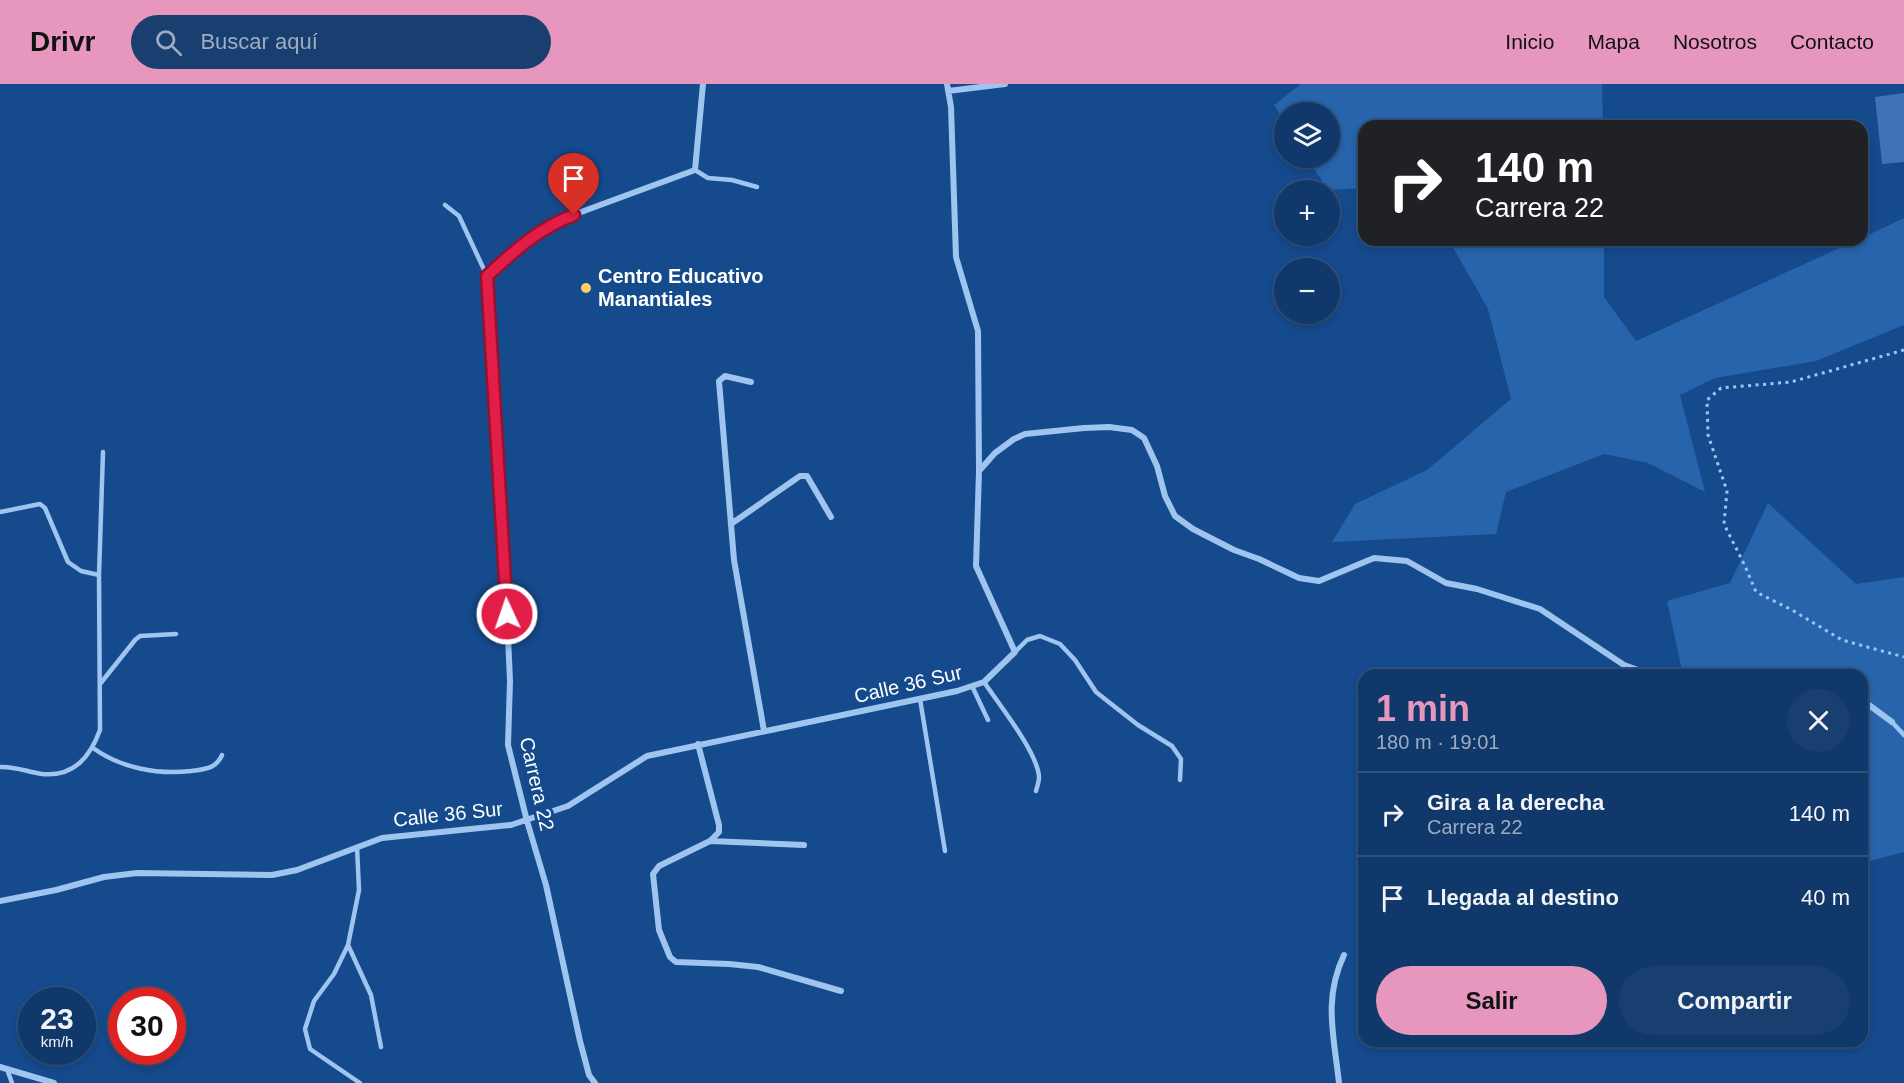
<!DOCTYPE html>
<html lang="es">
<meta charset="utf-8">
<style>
:root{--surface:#10386a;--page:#193f70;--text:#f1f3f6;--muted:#9cacc1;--line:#30527e;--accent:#e797bd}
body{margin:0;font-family:Helvetica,sans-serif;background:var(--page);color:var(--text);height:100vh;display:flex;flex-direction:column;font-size:22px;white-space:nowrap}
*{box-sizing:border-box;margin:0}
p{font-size:20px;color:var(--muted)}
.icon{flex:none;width:33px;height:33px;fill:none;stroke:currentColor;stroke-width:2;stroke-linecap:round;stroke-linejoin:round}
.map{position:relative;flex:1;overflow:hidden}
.sheet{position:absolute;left:1358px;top:585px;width:510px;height:378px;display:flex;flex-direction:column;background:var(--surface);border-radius:18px;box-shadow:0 3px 9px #0003,0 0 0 2px var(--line)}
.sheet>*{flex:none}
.top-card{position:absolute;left:1358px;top:36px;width:510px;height:126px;border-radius:18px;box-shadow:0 3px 9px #0003,0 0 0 2px var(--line);background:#202124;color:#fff;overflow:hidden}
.buttons{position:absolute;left:1274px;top:18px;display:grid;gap:12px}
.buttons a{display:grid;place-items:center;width:66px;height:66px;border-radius:50%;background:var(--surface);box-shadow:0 3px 9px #0003,0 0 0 2px var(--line);font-size:30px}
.speed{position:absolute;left:18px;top:903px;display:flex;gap:12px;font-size:30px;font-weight:700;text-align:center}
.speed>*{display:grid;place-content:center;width:78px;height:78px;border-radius:50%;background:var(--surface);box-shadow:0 3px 9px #0003,0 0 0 2px var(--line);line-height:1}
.speed small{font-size:15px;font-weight:400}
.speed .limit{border:9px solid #d22;background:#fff;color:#111}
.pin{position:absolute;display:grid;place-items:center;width:51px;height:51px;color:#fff;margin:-62px -26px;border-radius:50% 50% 50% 0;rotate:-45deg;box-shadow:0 0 6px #0007}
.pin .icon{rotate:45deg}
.me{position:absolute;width:66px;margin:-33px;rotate:357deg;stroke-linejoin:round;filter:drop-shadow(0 0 4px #0008)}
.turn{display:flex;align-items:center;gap:21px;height:126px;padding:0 18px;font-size:27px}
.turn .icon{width:78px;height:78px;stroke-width:2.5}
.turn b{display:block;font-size:42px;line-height:51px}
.round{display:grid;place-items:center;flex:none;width:63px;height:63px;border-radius:32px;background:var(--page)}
.summary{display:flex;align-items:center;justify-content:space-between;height:102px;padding:0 18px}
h1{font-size:36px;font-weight:600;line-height:45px;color:var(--accent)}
.action{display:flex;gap:12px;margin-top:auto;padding:12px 18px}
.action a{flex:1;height:69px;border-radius:36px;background:var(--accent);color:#111;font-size:24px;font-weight:600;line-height:69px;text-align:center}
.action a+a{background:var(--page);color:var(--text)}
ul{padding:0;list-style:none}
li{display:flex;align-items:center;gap:18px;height:84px;padding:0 18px;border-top:2px solid var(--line)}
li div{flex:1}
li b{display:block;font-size:22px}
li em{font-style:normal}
header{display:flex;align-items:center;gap:36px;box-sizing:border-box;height:84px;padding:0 30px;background:var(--accent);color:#111}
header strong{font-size:28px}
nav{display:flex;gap:33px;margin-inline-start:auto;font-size:21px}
.search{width:420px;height:54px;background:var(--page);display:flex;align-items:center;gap:15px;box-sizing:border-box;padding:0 21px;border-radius:33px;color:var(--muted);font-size:22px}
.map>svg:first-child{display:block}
</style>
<header>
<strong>Drivr</strong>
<div class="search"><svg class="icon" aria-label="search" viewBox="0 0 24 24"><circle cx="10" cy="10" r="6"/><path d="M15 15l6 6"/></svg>Buscar aquí</div>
<nav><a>Inicio</a><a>Mapa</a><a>Nosotros</a><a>Contacto</a></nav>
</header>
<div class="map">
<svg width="1904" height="999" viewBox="0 0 1904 999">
<rect width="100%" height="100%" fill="#154a8d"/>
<path fill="#2864ab" d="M1301 0H1602L1603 42H1364L1363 104 1328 106 1307 74H1329V28H1284V37L1274 21Z
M1904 134V241L1816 277 1715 294 1680 311 1705 408 1648 379 1604 370 1506 408 1496 450 1332 458 1355 420 1427 386 1511 315 1488 225 1449 156H1604V213L1636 257 1857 156H1862V154Z
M1768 419 1856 500 1904 493V768L1862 779V591H1683L1667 517 1730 499Z"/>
<path fill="#3e74b5" d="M1904 9V78L1882 80 1875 13Z"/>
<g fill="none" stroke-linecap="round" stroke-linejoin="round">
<path stroke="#9fc4f0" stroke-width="3" stroke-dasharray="3 4.5" stroke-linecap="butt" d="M1904 266 1791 298 1721 304 1707 316 1708 351 1727 407 1724 440 1745 482 1756 508 1792 526 1842 556 1904 573"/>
<path stroke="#9fc4f0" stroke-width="4.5" d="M695 86 708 94 732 96 757 103
M445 121 459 132 487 192
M0 428 40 420 45 424 68 478 81 487 99 491
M1015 568 1027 556 1040 552 1060 560 1075 576 1096 608 1138 641 1172 662 1181 675 1180 696
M984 598C998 619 1038 669 1039 693 1039 698 1037 703 1036 707
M100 600 135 556 140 552 176 550
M972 602 988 636
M920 615 945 767
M1892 638 1904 651
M93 664C121 684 157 691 191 687 205 685 216 685 222 671
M0 683C14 682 28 688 42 690 74 693 90 673 100 646L99 491 103 368
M357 763 359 806 348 861 334 890 314 917 305 945 310 965 360 999
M348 861 371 911 381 963
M7 985 12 999"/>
<path stroke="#9fc4f0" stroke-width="6" d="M948 7 1005 0
M751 298 725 292 719 297 734 476 764 647
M979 387 995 369 1014 355 1025 350 1084 344 1109 343 1132 346 1144 354 1157 382 1165 412 1175 432 1193 445 1234 466 1259 475 1299 494 1319 497 1374 474 1407 477 1446 499 1477 505 1540 525 1624 581 1652 591
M731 440 800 392H807L831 433
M1862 622 1869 621 1892 638
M698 660 719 741V748L710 757 659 782 653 790 659 846 670 873 676 878 729 880 758 883 841 907
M710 757 804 761
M0 817 56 806 104 793 137 789 272 791 297 786 382 754 511 741 568 722 647 672 957 607 984 598 1015 568 976 482 979 387 978 247 956 173 951 23 947 0
M0 983 54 999
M595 999 589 991 580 957 546 801 527 737 508 661 510 597 504 463 487 192 524 159 554 138 695 86 703 0
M1339 999C1334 952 1323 915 1344 871"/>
</g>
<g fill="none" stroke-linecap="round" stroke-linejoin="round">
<defs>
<path id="route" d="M507 530 487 192C514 167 539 144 574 131"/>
</defs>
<use href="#route" stroke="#92132f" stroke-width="15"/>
<use href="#route" stroke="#e11d48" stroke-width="10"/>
</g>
<circle fill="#ffd05e" stroke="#154a8d" stroke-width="2" cx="586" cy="204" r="6"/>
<g text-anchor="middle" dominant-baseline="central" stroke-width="6" stroke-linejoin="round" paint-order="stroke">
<g font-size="20" font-weight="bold" fill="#fff" stroke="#154a8d" text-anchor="start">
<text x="598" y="192">Centro Educativo<tspan x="598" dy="23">Manantiales</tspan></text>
</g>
<g font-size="20" fill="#fff" stroke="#154a8d">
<text transform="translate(908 600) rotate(-13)">Calle 36 Sur</text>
<text transform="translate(537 700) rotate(77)">Carrera 22</text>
<text transform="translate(448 730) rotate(-6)">Calle 36 Sur</text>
</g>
</g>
</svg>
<div class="buttons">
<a><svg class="icon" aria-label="layers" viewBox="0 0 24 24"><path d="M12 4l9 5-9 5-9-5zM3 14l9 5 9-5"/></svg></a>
<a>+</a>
<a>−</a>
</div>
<div class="speed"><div>23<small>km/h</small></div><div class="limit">30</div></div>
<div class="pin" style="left:574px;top:131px;background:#d93025"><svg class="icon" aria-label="arrive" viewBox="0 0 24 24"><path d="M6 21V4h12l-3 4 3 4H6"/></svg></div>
<svg class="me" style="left:507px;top:530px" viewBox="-20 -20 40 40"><circle r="17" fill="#e11d48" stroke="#fff" stroke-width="3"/><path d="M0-11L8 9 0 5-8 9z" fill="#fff"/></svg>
<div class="top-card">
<div class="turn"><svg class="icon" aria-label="right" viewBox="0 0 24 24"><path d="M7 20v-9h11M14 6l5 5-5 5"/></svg><div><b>140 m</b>Carrera 22</div></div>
</div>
<section class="sheet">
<div class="summary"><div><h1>1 min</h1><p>180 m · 19:01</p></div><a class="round"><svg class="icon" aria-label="close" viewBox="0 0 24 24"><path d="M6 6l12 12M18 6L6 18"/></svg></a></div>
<ul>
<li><svg class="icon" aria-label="right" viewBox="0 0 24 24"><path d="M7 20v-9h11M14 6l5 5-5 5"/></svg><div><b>Gira a la derecha</b><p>Carrera 22</p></div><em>140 m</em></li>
<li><svg class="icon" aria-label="arrive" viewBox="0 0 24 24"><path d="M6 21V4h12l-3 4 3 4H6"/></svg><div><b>Llegada al destino</b></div><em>40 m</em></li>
</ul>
<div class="action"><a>Salir</a><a>Compartir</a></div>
</section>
</div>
